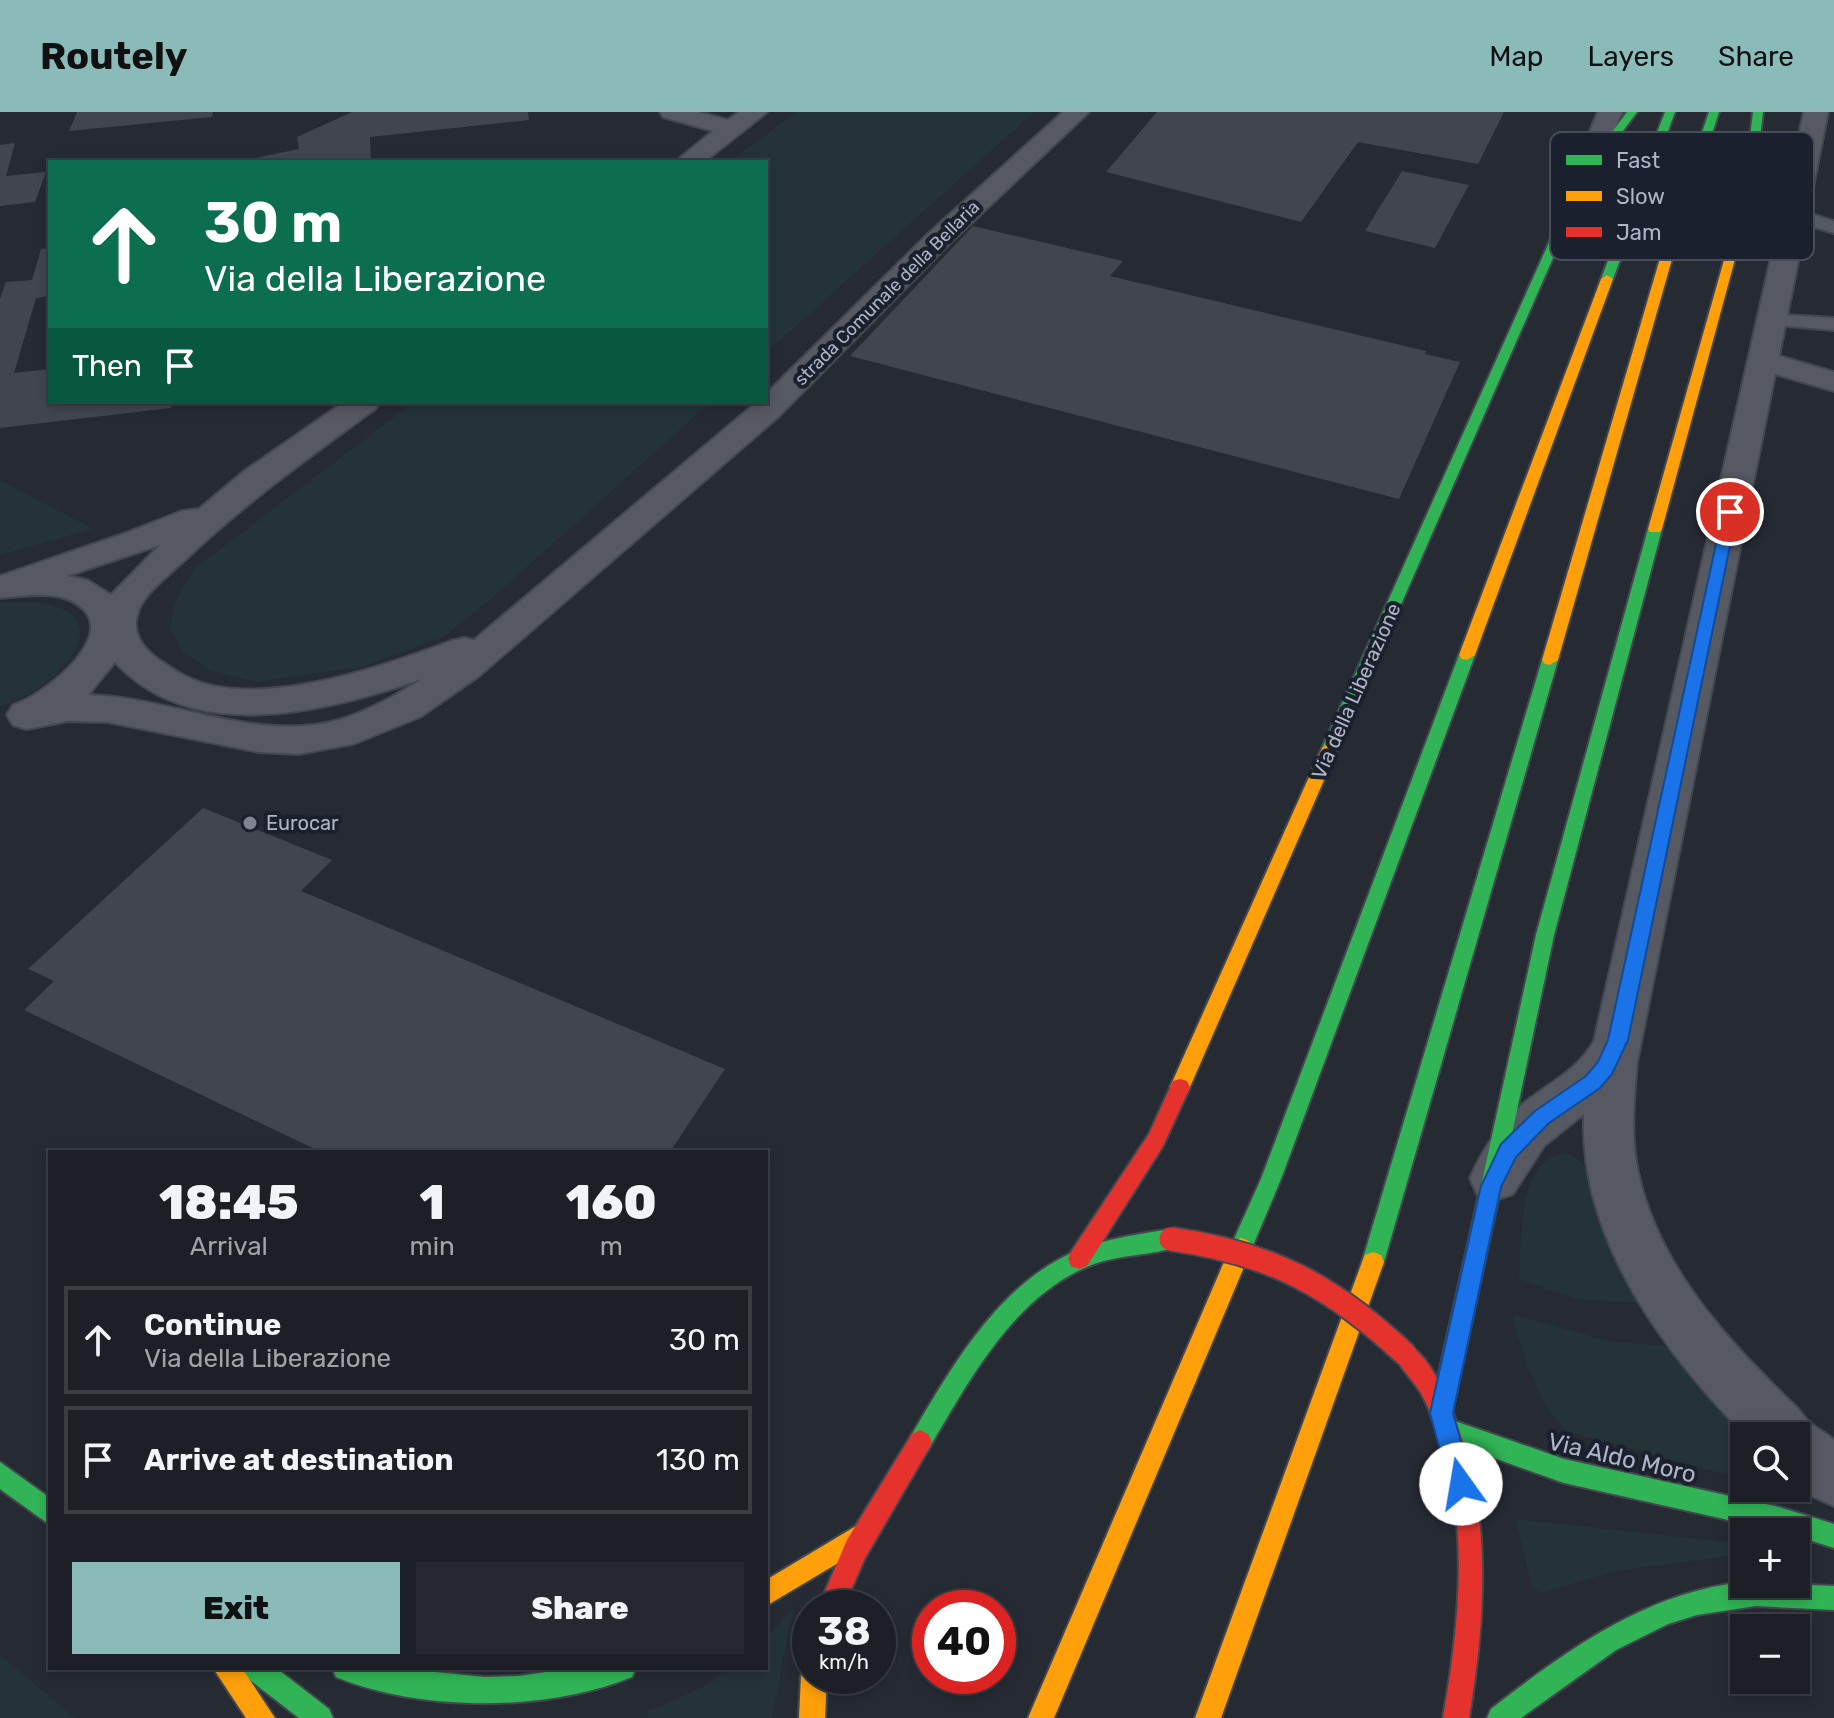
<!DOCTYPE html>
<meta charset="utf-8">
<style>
:root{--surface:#1c2026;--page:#25282e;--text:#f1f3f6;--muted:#a0a3a7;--line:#3a3e43;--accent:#8bbbb9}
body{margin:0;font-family:Rubik,sans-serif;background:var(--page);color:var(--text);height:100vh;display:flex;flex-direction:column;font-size:30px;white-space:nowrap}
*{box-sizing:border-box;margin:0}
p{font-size:26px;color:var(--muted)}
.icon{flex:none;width:44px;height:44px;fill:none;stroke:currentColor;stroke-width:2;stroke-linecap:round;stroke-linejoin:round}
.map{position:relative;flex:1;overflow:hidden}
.panel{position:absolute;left:48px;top:1038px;width:720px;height:520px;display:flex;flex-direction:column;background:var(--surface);border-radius:0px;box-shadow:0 4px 12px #0003,0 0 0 2px var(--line)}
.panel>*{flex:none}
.top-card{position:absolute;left:48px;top:48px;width:720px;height:244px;border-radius:0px;box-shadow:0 4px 12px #0003,0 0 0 2px var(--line);background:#0b6e4f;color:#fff;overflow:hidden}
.buttons{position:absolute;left:1730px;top:1310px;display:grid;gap:16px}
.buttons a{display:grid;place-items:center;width:80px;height:80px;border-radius:0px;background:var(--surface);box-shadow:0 4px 12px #0003,0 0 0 2px var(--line);font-size:40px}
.speed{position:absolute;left:792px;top:1478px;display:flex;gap:16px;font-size:40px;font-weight:700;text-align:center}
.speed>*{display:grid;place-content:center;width:104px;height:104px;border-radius:50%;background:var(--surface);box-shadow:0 4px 12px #0003,0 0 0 2px var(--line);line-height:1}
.speed small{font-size:20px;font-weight:400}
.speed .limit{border:12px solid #d22;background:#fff;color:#111}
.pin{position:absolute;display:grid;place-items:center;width:68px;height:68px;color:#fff;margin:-34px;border:4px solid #fff;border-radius:50%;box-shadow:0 2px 8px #0007}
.me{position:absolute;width:88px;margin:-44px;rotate:347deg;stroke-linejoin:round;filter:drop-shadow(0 0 6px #0008)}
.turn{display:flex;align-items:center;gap:28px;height:168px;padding:0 24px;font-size:36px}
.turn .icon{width:104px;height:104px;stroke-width:2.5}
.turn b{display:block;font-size:56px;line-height:68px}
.then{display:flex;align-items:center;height:76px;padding:0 24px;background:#0003;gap:16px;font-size:30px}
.eta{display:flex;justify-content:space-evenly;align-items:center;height:136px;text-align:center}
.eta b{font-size:48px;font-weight:800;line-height:56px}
.button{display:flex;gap:16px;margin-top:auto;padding:16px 24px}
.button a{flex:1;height:92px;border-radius:0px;background:var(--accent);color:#111;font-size:32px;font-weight:800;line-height:92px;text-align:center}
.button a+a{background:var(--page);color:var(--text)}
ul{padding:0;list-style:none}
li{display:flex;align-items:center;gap:24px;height:108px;margin:0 16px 12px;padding:0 8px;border:4px solid var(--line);border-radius:0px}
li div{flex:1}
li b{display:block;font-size:30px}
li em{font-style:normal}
header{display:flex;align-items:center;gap:48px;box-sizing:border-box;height:112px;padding:0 40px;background:var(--accent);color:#111}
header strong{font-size:38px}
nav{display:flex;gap:44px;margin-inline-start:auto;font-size:28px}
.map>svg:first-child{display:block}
</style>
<header>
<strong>Routely</strong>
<nav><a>Map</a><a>Layers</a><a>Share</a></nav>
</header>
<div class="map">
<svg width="1834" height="1606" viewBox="0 0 1834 1606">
<rect width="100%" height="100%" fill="#262a33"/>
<path fill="#233338" d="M796 0H1034L766 241V50H730Z
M414 290H711L491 487 443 525 365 554 257 570 209 558 182 539 170 516 174 492 194 457Z
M0 368 93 417 0 443Z
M16 490C130 489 71 573 0 594V491Z
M1563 1041 1577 1046 1586 1056 1601 1114 1640 1191 1577 1187 1519 1167C1521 1131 1517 1049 1563 1041Z
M1514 1203 1612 1230 1671 1234 1755 1324H1744V1367L1569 1320C1538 1294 1527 1250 1514 1213Z
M1516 1407 1744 1432V1442L1616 1459 1541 1481 1532 1476Z
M793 1498 772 1606H648V1599L701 1576 729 1556H766V1525Z
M0 1543 75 1606H0Z"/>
<path fill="#41454e" d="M77 0H213L212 5 69 19Z
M352 0H528L529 8 370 25 371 50H236L299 37 297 25Z
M1157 0H1504L1478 52 1358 30 1301 110 1106 60Z
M15 31 6 64 46 60 35 90 0 94V33Z
M1402 59 1469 73 1435 136 1365 119Z
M973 114 1123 149 1110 164 1426 239 1425 242 1460 250 1399 387 850 244Z
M50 136V184L36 186 14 261 50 257V290H172L171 296 0 316V187L6 170 32 168 41 137Z
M203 696 332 748 301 779 725 957 670 1040H321L24 898 54 869 28 857Z"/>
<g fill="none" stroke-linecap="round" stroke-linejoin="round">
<defs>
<path id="lane" d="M1794 97 1834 109V121L1787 107 1785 103Z
M1771 202 1834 206V218L1764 212 1761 208 1764 204Z"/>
<path id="street" d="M660 0H699L728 8 739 0H767L704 50H675L713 19 663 5Z
M1063 0H1089L949 132 778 305 479 564 420 605 353 632 298 642 259 640 108 610 68 609 27 617 13 613 7 603 13 593C39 586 116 528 83 497 62 476 26 484 0 486V464L126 421 182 399 199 397 243 360 344 290H380L375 297C308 346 245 391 185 448 170 462 148 478 139 497 130 519 141 535 159 548 168 553 176 560 185 564 254 600 382 555 451 529L464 526 474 528 757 290H766V282L929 121ZM160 433 111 483 87 468 67 464ZM115 550C193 635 329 599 422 567 396 583 369 599 339 608 255 631 172 585 88 583Z
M1598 0H1622L1596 66 1592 72H1574L1570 66Z
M1804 0H1828L1779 244 1834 260V279L1775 262 1637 950C1634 987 1630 1024 1638 1060 1658 1154 1726 1227 1793 1292 1799 1297 1804 1305 1809 1310 1816 1316 1826 1321 1834 1328V1394L1814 1385 1796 1370V1324H1746C1663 1240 1579 1126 1584 1002L1544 1034 1513 1082 1495 1088 1477 1082 1470 1066C1483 1037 1499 1011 1524 991 1549 971 1578 958 1594 929Z"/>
<path id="fast" d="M1627 0H1637L1588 66 1338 636 1336 640H1324L1322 636 1578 66Z
M1665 0H1675L1613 167 1603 169 1601 167Z
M1709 0H1719L1678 126 1668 128 1666 126Z
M1753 0H1763L1755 69 1738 136 1732 139 1726 136 1745 69Z
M1655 413 1662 417 1554 823 1501 1074 1498 1081 1491 1083 1484 1081 1481 1074 1536 823 1648 417Z
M1467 538 1475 543 1281 1067 1249 1143 1241 1146 1233 1143 1230 1136 1261 1067 1459 543Z
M1550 543 1558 548 1384 1150 1381 1157 1373 1160 1365 1157 1362 1150 1542 548Z
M1171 1117 1179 1120 1182 1127 1179 1134C1152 1144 1121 1142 1094 1152 1014 1182 969 1269 928 1338L920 1342 912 1338 908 1330 912 1322C954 1251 1000 1170 1080 1137 1109 1126 1140 1122 1171 1117Z
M1449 1307 1564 1347 1779 1395 1834 1412V1436L1796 1424V1420H1782L1564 1371 1441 1327 1437 1319 1441 1311Z
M0 1350 50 1386V1413L0 1377Z
M1743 1470 1834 1474V1498L1756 1494 1697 1503 1668 1512 1616 1538 1521 1606H1487L1491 1597C1567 1538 1645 1481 1743 1470Z
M242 1556H276L329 1597 333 1606H299L246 1565Z
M332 1556H396L484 1565 519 1564 573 1556H636L632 1565C547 1600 421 1600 336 1565Z"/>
<path id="slow" d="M1672 123 1678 126 1558 548 1550 553 1545 552 1542 548 1666 126Z
M1728 134 1738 136 1662 417 1660 420H1650L1648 417Z
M1607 163 1613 167 1475 543 1467 548 1462 547 1459 543 1601 167Z
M1330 630 1338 636 1190 975 1187 981 1180 983 1173 981 1170 975 1322 636Z
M1491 1065 1498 1067 1501 1074 1452 1301 1449 1309 1441 1312 1433 1309 1430 1301 1481 1074 1484 1067Z
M1241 1126 1249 1129 1252 1136 1054 1606H1028L1230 1136 1233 1129Z
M1373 1140 1381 1143 1384 1150 1221 1606H1195L1362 1150 1365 1143Z
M861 1411 870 1414 873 1423 870 1432 766 1494V1468Z
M810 1553V1564H827L825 1606H799L801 1564 805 1555Z
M213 1556H242L275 1606H246Z"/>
<path id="jam" d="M1180 967 1187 969 1190 975 1163 1034 1087 1154 1079 1157 1071 1154 1068 1147 1071 1140 1149 1022 1173 969Z
M1406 1232C1425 1240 1438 1267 1446 1285 1493 1387 1487 1498 1469 1606H1443C1460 1511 1470 1409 1437 1317 1432 1304 1426 1289 1419 1278 1411 1266 1400 1256 1395 1243L1398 1235Z
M920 1318 928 1322 932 1330 928 1338 865 1446 843 1496H818L847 1428 912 1322Z"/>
</defs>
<use href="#lane" stroke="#434750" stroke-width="4"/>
<use href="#street" stroke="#434750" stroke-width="4"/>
<use href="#fast" stroke="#434750" stroke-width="4"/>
<use href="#slow" stroke="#434750" stroke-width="4"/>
<use href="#jam" stroke="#434750" stroke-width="4"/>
<use href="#lane" fill="#565961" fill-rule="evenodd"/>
<use href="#street" fill="#565961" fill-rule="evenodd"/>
<use href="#fast" fill="#30b455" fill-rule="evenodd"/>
<use href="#slow" fill="#ff9f0a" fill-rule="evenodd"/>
<use href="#jam" fill="#e5322d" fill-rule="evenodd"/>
<defs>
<path id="jam-bridge" d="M1171 1127C1271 1141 1333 1174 1406 1243"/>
</defs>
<use href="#jam-bridge" stroke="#434750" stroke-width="27" stroke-linecap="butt"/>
<use href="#jam-bridge" stroke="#e5322d" stroke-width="23"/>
</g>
<path fill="#1a73e8" stroke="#114b97" stroke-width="2" d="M1730 396 1737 400 1628 928 1612 962 1600 976 1549 1011 1516 1045 1501 1075 1453 1301 1473 1372 1470 1380 1461 1384 1453 1380 1449 1372 1430 1301 1481 1074 1501 1032 1535 999 1586 964 1598 950 1608 928 1723 400Z"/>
<circle fill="#7f8492" stroke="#1a202d" stroke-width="3" cx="250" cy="711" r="8"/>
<g text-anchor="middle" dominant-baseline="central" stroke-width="8" stroke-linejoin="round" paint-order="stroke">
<g font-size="18" fill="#afb5c5" stroke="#1a202d">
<text transform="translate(887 181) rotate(-45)">strada Comunale della Bellaria</text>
</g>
<g font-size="20" fill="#afb5c5" stroke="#1a202d">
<text transform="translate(1356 579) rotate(-66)">Via della Liberazione</text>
</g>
<g font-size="20" fill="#afb5c5" stroke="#1a202d" text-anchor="start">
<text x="266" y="711">Eurocar</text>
</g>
<g font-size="24" fill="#afb5c5" stroke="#1a202d">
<text transform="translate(1622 1346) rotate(13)">Via Aldo Moro</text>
</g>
</g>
<rect x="1550" y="20" width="264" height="128" rx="12" fill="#1a202d" stroke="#474d5b" stroke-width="2"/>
<rect x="1566" y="43" width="36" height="10" fill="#30b455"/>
<rect x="1566" y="79" width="36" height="10" fill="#ff9f0a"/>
<rect x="1566" y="115" width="36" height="10" fill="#e5322d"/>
<g font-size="22" fill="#afb5c5">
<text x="1616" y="56">Fast</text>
<text x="1616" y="92">Slow</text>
<text x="1616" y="128">Jam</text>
</g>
</svg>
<div class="buttons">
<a><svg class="icon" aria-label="search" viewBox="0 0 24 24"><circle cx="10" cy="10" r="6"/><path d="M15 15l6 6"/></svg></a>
<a>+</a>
<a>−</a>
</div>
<div class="speed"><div>38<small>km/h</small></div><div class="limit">40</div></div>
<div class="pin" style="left:1730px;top:400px;background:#d93025"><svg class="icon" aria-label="arrive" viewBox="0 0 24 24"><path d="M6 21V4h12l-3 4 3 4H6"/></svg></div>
<svg class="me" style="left:1461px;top:1372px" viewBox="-20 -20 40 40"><circle r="19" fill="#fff"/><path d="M0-13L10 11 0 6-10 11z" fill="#1a73e8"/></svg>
<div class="top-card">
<div class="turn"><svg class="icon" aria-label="ahead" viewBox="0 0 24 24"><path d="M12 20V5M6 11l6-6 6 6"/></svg><div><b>30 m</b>Via della Liberazione</div></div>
<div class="then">Then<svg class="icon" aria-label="arrive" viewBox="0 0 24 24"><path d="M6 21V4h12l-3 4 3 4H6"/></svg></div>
</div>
<section class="panel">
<div class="eta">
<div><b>18:45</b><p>Arrival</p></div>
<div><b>1</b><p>min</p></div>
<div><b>160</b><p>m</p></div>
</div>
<ul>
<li><svg class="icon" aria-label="ahead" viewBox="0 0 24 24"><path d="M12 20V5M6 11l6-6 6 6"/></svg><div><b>Continue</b><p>Via della Liberazione</p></div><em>30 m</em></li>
<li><svg class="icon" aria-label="arrive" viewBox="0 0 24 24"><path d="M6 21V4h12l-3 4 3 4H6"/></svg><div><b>Arrive at destination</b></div><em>130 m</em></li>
</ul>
<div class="button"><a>Exit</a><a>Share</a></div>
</section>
</div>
